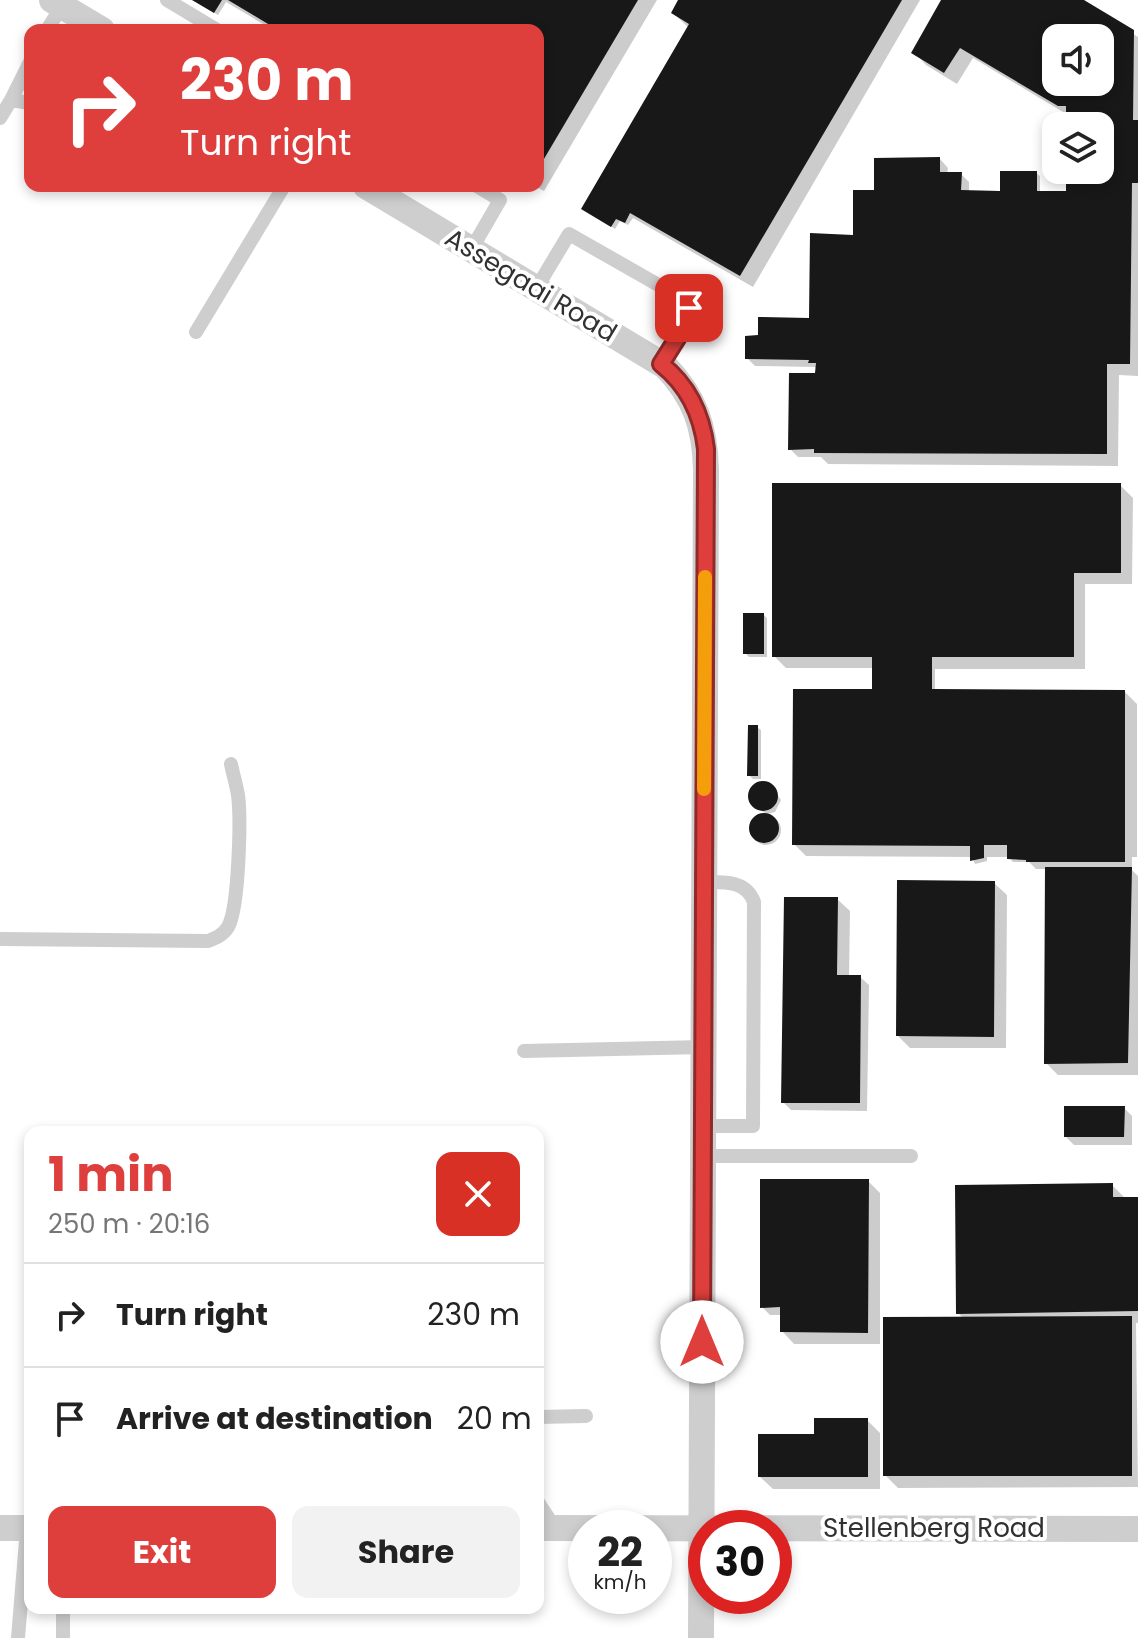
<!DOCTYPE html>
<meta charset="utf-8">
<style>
:root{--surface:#fff;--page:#f2f2f2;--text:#222;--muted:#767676;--line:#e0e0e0;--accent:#de3f3c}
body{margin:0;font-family:Poppins,sans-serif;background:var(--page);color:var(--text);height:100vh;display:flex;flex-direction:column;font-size:30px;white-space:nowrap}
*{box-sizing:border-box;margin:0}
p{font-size:26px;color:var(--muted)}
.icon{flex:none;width:44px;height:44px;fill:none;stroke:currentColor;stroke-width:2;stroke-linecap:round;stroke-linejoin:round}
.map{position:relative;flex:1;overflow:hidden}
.side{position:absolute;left:24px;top:1126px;width:520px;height:488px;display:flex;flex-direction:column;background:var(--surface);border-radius:16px;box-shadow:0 4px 12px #0003}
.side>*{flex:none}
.banner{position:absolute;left:24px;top:24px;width:520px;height:168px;border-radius:16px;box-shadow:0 4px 12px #0003;background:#de3f3c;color:#fff;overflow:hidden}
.controls{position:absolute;left:1042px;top:24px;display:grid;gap:16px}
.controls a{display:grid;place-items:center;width:72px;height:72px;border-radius:16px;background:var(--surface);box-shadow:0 4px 12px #0003;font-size:40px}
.speed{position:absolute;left:568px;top:1510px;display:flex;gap:16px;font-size:40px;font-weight:700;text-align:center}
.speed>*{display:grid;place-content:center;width:104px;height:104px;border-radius:50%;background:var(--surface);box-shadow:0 4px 12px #0003;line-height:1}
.speed small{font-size:20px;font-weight:400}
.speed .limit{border:12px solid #d22;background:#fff;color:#111}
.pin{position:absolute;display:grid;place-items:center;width:68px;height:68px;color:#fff;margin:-34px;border-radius:16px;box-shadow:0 4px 12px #0006}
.me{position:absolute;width:88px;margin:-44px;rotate:0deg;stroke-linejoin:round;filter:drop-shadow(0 0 6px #0008)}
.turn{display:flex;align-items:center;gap:28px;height:168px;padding:0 24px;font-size:36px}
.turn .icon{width:104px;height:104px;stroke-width:2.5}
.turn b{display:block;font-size:56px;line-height:68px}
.round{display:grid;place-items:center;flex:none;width:84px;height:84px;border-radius:16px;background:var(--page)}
.headline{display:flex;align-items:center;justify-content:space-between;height:136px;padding:0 24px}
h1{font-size:48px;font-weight:700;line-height:60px;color:var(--accent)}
.action{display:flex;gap:16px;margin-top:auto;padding:16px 24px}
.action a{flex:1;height:92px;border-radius:16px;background:var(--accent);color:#fff;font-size:32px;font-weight:700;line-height:92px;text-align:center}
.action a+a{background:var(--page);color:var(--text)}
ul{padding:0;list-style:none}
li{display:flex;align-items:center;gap:24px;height:104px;padding:0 24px;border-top:2px solid var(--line)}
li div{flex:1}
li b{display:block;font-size:30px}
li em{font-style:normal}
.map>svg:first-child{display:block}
</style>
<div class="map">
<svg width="1138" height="1638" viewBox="0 0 1138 1638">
<rect width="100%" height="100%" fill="#fff"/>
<path fill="#0003" fill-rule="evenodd" d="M192 0H657L544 191 535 186H538V30H273L226 2 218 15Z
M681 0H920L753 287 633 218 628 225 620 221 615 229 583 209 689 28 673 13Z
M944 0H1080L1138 37V376L1119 375 1118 466 828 464 821 457H798L790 449 818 370 815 367 755 366 747 358 760 337 810 320 876 192 940 159 948 168 947 174H961L969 182V192H1002L1036 173 1040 176V193H1068V170H1100V126H1068V115L973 58 957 84 926 65 914 52ZM1056 38H1100V82H1056Z
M1120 485 1133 498 1132 584H1085V669H935V691L1125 692 1137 704V857H1132V870L1138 876V1075H1058L1046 1063 1047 869H1036L1029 862H1013L1009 857H987V861L975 864 972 857 806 856 794 844 877 691 874 668H786L774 656Z
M764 615 767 618V657H749L745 653Z
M757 727 761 730V779H753L749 775Z
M762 783 770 785 781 800 775 812 767 814 754 806 750 794 754 786Z
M751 830a15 15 0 1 1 30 0a15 15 0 1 1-30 0Z
M994 883 1007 895 1006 1048H910L898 1036Z
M837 899 850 911 849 977H860L869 985 867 1111 791 1110 783 1102Z
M1124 1108 1132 1116V1145H1074L1066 1137Z
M868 1181 880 1193V1344H794L782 1331V1315H770L762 1307Z
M1112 1185 1124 1197 1138 1199V1323H1136L1138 1487 898 1488 885 1475 964 1319 958 1313Z
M867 1420 880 1433V1489H773L760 1477 816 1436Z"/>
<path fill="#181818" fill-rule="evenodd" d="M192 0H222L214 13Z
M228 0H638L538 169V30H278Z
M678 0H902L740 276 630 213 625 223 616 219 611 227 581 209 689 24 671 13Z
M941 0H1084L1134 30 1133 120H1138V183H1132L1130 364H1107V454L814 453V449L788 450 789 373H815L816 363H808L809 360 745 359V336L758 335V317L809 318 810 233 853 235V190H874V158L940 157V172H962L961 190 1000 191V171H1037V191H1066V170H1100V126H1066V106H1058L960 48 944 73 911 53ZM1056 38H1100V82H1056Z
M772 483H1121V573H1074V657H932V689L1125 690V862H1026V860L1007 859V845H984V858L970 861V846L792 845 793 689H872V657H772Z
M743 613H764V654H743Z
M748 725H758V776H747Z
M748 796a15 15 0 1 1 30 0a15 15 0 1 1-30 0Z
M749 828a15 15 0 1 1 30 0a15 15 0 1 1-30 0Z
M1045 867H1132L1128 1063 1044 1064Z
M897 880 995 881 994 1037 896 1036Z
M784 897H838L837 975H861L860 1103H781Z
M1064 1106H1125L1124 1137H1064Z
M760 1179H869L868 1333 780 1332V1307L760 1308Z
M1113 1183V1197H1138V1311L956 1314 955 1185Z
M1132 1316V1476H883V1317Z
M814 1418H868V1477H758V1434H814Z"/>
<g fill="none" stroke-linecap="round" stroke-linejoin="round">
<path stroke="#cecece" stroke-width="14" d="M167 0 217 30
M47 30 62 6
M11 100 30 62
M0 118 11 100 30 103
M471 250 500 200 477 186
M536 289 569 234 683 299 689 308 688 321 661 364
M196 332 284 186
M0 939 208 941C216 938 223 935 228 927 239 908 241 818 238 795 236 784 233 774 231 764
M524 1051 704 1047
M703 1126H753L754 902C746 880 724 882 704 882
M703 1156H911
M538 1417 586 1416
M538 1502 555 1528
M63 1608V1638
M18 1638 27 1528"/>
<path stroke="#cecece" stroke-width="26" d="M52 0 102 30
M366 186 665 366C695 397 705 427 706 470L701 1638
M0 1528H30
M538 1528 1138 1529"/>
</g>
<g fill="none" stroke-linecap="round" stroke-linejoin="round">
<defs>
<path id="route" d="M689 308 688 321 661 364C689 386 702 415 706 449L702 1342"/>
</defs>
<use href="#route" stroke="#902927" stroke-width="20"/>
<use href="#route" stroke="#de3f3c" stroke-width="14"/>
<path stroke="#f59e0b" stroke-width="14" d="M704 789 705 577"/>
</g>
<g text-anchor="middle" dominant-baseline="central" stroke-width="8" stroke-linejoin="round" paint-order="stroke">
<g font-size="26" fill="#313131" stroke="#fff">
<text transform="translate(531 285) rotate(31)">Assegaai Road</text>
<text x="934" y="1528">Stellenberg Road</text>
</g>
</g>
</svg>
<div class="controls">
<a><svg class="icon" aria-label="sound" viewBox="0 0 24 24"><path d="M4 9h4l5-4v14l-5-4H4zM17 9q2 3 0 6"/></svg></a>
<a><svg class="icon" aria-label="layers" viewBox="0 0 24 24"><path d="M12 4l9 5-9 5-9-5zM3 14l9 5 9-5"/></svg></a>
</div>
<div class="speed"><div>22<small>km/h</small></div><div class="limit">30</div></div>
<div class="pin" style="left:689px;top:308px;background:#d93025"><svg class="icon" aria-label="arrive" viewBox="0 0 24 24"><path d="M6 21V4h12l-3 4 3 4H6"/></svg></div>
<svg class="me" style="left:702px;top:1342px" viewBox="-20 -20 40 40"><circle r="19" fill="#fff"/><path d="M0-13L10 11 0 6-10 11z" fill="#de3f3c"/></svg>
<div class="banner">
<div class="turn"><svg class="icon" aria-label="right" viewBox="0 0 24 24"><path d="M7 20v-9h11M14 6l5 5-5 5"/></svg><div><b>230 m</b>Turn right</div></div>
</div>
<section class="side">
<div class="headline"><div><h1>1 min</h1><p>250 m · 20:16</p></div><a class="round" style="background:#d93025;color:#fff"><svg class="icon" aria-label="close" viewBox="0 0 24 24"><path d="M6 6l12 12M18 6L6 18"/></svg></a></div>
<ul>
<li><svg class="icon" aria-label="right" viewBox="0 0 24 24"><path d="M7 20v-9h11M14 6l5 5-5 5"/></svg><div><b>Turn right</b></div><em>230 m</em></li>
<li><svg class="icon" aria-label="arrive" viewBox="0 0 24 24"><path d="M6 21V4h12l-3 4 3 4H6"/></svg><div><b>Arrive at destination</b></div><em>20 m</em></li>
</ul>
<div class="action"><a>Exit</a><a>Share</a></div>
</section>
</div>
